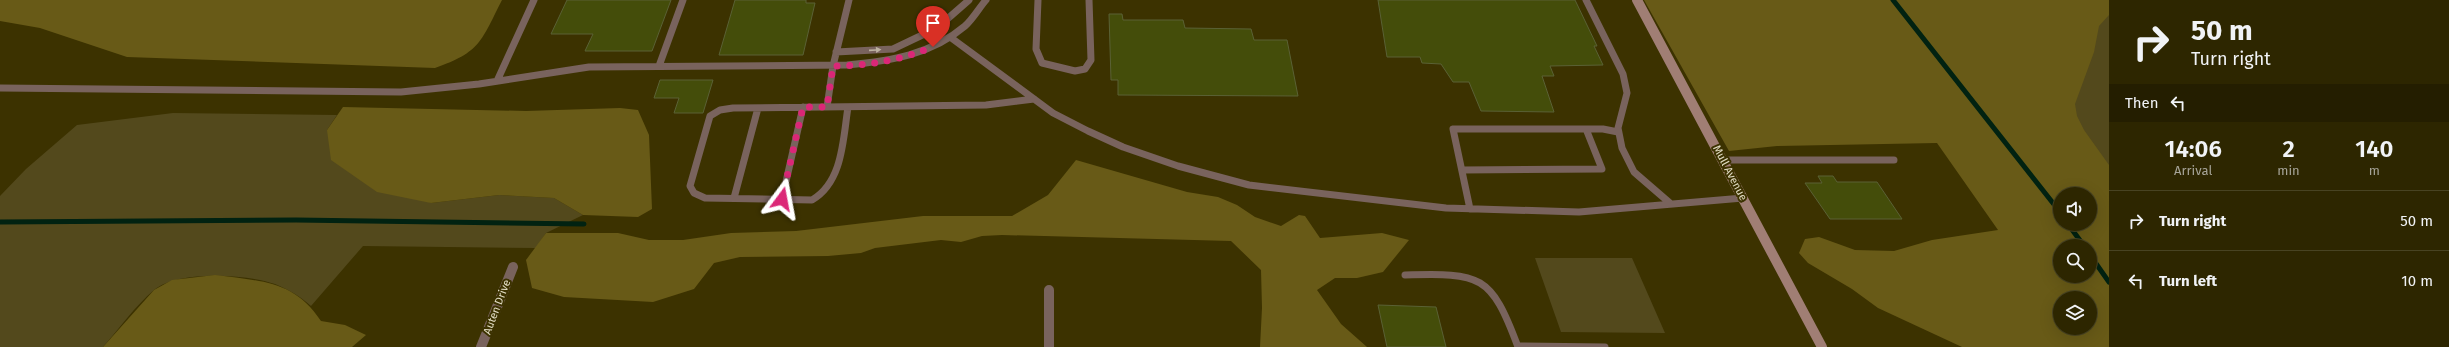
<!DOCTYPE html>
<style>
:root{--surface:#2d2600;--page:#39320f;--text:#f1f3f6;--muted:#a7a599;--line:#484322}
body{margin:0;font-family:"Fira Sans",sans-serif;background:var(--page);color:var(--text);height:100vh;display:flex;flex-direction:column;font-size:15px;white-space:nowrap}
*{box-sizing:border-box;margin:0}
p{font-size:13px;color:var(--muted)}
.icon{flex:none;width:22px;height:22px;fill:none;stroke:currentColor;stroke-width:2;stroke-linecap:round;stroke-linejoin:round}
.map{position:relative;flex:1;overflow:hidden}
.panel{display:flex;flex-direction:column;background:var(--surface);width:340px}
.panel>*{flex:none}
.top-card{background:#2d2600;color:var(--text);overflow:hidden}
.controls{position:absolute;left:2053px;top:187px;display:grid;gap:8px}
.controls a{display:grid;place-items:center;width:44px;height:44px;border-radius:50%;background:var(--surface);box-shadow:0 4px 16px #0002,0 0 0 1px var(--line);font-size:20px}
.pin{position:absolute;display:grid;place-items:center;width:34px;height:34px;color:#fff;margin:-41px -17px;border-radius:50% 50% 50% 0;rotate:-45deg;box-shadow:0 0 4px #0007}
.pin .icon{rotate:45deg}
.me{position:absolute;width:44px;margin:-22px;rotate:13deg;stroke-linejoin:round;filter:drop-shadow(0 0 3px #0008)}
.turn{display:flex;align-items:center;gap:14px;height:84px;padding:0 16px;font-size:18px}
.turn .icon{width:52px;height:52px;stroke-width:2.5}
.turn b{display:block;font-size:28px;line-height:34px}
.then{display:flex;align-items:center;height:38px;padding:0 16px;background:#0003;gap:8px;font-size:15px}
.eta{display:flex;justify-content:space-evenly;align-items:center;height:68px;text-align:center}
.eta b{font-size:24px;font-weight:600;line-height:28px}
ul{padding:0;list-style:none}
li{display:flex;align-items:center;gap:12px;height:60px;padding:0 16px;border-top:1px solid var(--line)}
li div{flex:1}
li b{display:block;font-size:15px}
li em{font-style:normal}
main{display:flex;flex:1;min-height:0}
.map>svg:first-child{display:block}
</style>
<main>
<div class="map">
<svg width="2109" height="347" viewBox="0 0 2109 347">
<rect width="100%" height="100%" fill="#3c3200"/>
<path fill="#53491c" d="M2109 0V226L2028 99Z
M173 113 337 115 327 130 431 203 499 195 554 198 583 215 546 233 536 248 363 246 311 306C300 296 289 290 275 284 246 274 178 270 154 290 135 306 119 329 103 347H0V196L26 169 77 125Z
M1535 258H1632L1665 333 1561 332Z"/>
<path fill="#685a17" fill-rule="evenodd" d="M0 0H502C481 41 481 52 435 68L127 57 40 28 0 21Z
M1644 0H2109V15L2099 26 2094 52 2075 104 2077 116 2084 130 2109 165V347H1962L1878 308 1852 289 1808 263 1799 253 1805 239 1819 237 1855 250 1894 251 1932 240 1998 230 1937 143 1777 146 1729 151ZM2060 194H2090V224H2060ZM2060 246H2090V276H2060ZM2060 298H2090V328H2060Z
M343 107 526 111 620 108 638 110 649 135 652 209 638 217 583 215 554 198 499 195 431 203 377 192 331 160 327 130Z
M1076 160 1187 192 1218 197 1237 205 1255 217 1281 226 1299 215 1305 216 1320 238 1382 233 1409 240 1383 272 1357 278H1335L1317 290 1341 324 1367 347H1260L1262 308 1261 270 1231 241 1002 235 982 236 961 242 941 240 875 248 861 253 828 256 740 257 714 263 694 289 653 302 564 297 532 288 526 260 546 233H618L649 240H683L731 233 796 231 923 216H1012L1048 195Z
M215 275C260 281 294 280 321 321L345 325 366 335 352 347H103L154 290 172 280Z"/>
<g fill="none" stroke-linecap="round" stroke-linejoin="round">
<path stroke="#012211" stroke-width="5" d="M1893 0 2060 212
M0 222 296 220 584 224
M2068 224 2084 246
M2090 255 2109 282"/>
</g>
<path fill="#444d0a" stroke="#5a6135" d="M567 0H671L652 51H585L593 34H551Z
M735 0H806V3H815L803 55H719Z
M1378 0H1575L1597 46H1594L1603 65 1550 66 1554 76H1542L1554 112 1481 111 1469 82H1453L1441 64 1422 63 1420 57H1387Z
M1109 14H1122L1123 20H1183L1185 28 1251 29 1254 40H1287L1298 96 1118 95V80H1111Z
M660 80H713L703 113H674L679 98H654Z
M1818 176H1833L1837 182H1877L1902 219H1830L1805 183H1822Z
M1378 305 1436 307 1446 347H1387Z"/>
<g fill="none" stroke-linecap="round" stroke-linejoin="round">
<path stroke="#79635d" stroke-width="7" d="M1038 0 1036 49 1042 63 1075 71 1085 69 1091 60 1089 0
M1586 0 1623 74 1627 93 1618 128 1622 148 1634 172 1671 204
M950 37 1053 113 1088 131 1123 147 1178 166 1249 185 1446 208 1579 212 1743 198
M836 52 893 49 937 28 969 0
M659 66 683 0
M497 81 534 0
M0 88 401 92 479 84 589 67 847 65C890 61 931 55 965 26 973 19 979 8 986 0
M827 107 833 66 849 0
M848 107C843 139 843 182 812 200L705 198 694 193 690 186 710 116 720 110 733 108 986 105 1034 99
M1723 160H1894
M1462 170 1602 169 1586 129
M734 198 758 108
M782 199 803 107
M1470 209 1453 129H1603L1618 132
M1405 275C1481 273 1491 274 1518 347
M1518 346 1605 347"/>
<path stroke="#79635d" stroke-width="10" d="M1049 290V347
M481 347 513 267"/>
<path stroke="#a07e74" stroke-width="10" d="M1637 0 1822 347"/>
</g>
<defs><path id="oneway-solid" d="M-6-.8H1V-3.2L6.5 0L1 3.2V.8H-6Z"/></defs>
<use fill="#bdb2a0" href="#oneway-solid" transform="translate(875 50) rotate(-4)"/>
<g fill="none" stroke-linecap="round" stroke-linejoin="round">
<path stroke="#db2777" stroke-width="7" stroke-dasharray="0 12.6" d="M782 199 803 107H827L833 66C868 66 900 60 933 47"/>
</g>
<g text-anchor="middle" dominant-baseline="central" stroke-width="4" stroke-linejoin="round" paint-order="stroke">
<g font-size="11" fill="#e2ddc4" stroke="#3c3200">
<text transform="translate(1730 173) rotate(62)">Mull Avenue</text>
<text transform="translate(497 307) rotate(-69)">Auten Drive</text>
</g>
</g>
</svg>
<div class="controls">
<a><svg class="icon" aria-label="sound" viewBox="0 0 24 24"><path d="M4 9h4l5-4v14l-5-4H4zM17 9q2 3 0 6"/></svg></a>
<a><svg class="icon" aria-label="search" viewBox="0 0 24 24"><circle cx="10" cy="10" r="6"/><path d="M15 15l6 6"/></svg></a>
<a><svg class="icon" aria-label="layers" viewBox="0 0 24 24"><path d="M12 4l9 5-9 5-9-5zM3 14l9 5 9-5"/></svg></a>
</div>
<div class="pin" style="left:933px;top:47px;background:#d93025"><svg class="icon" aria-label="arrive" viewBox="0 0 24 24"><path d="M6 21V4h12l-3 4 3 4H6"/></svg></div>
<svg class="me" style="left:782px;top:199px" viewBox="-20 -20 40 40"><path d="M0-17L14 15 0 8-14 15z" fill="#db2777" stroke="#fff" stroke-width="4"/></svg>
</div>
<section class="panel">
<div class="top-card">
<div class="turn"><svg class="icon" aria-label="right" viewBox="0 0 24 24"><path d="M7 20v-9h11M14 6l5 5-5 5"/></svg><div><b>50 m</b>Turn right</div></div>
<div class="then">Then<svg class="icon" aria-label="left" viewBox="0 0 24 24"><path d="M17 20v-9H6M10 6l-5 5 5 5"/></svg></div>
</div>
<div class="eta">
<div><b>14:06</b><p>Arrival</p></div>
<div><b>2</b><p>min</p></div>
<div><b>140</b><p>m</p></div>
</div>
<ul>
<li><svg class="icon" aria-label="right" viewBox="0 0 24 24"><path d="M7 20v-9h11M14 6l5 5-5 5"/></svg><div><b>Turn right</b></div><em>50 m</em></li>
<li><svg class="icon" aria-label="left" viewBox="0 0 24 24"><path d="M17 20v-9H6M10 6l-5 5 5 5"/></svg><div><b>Turn left</b></div><em>10 m</em></li>
</ul>
</section>
</main>
